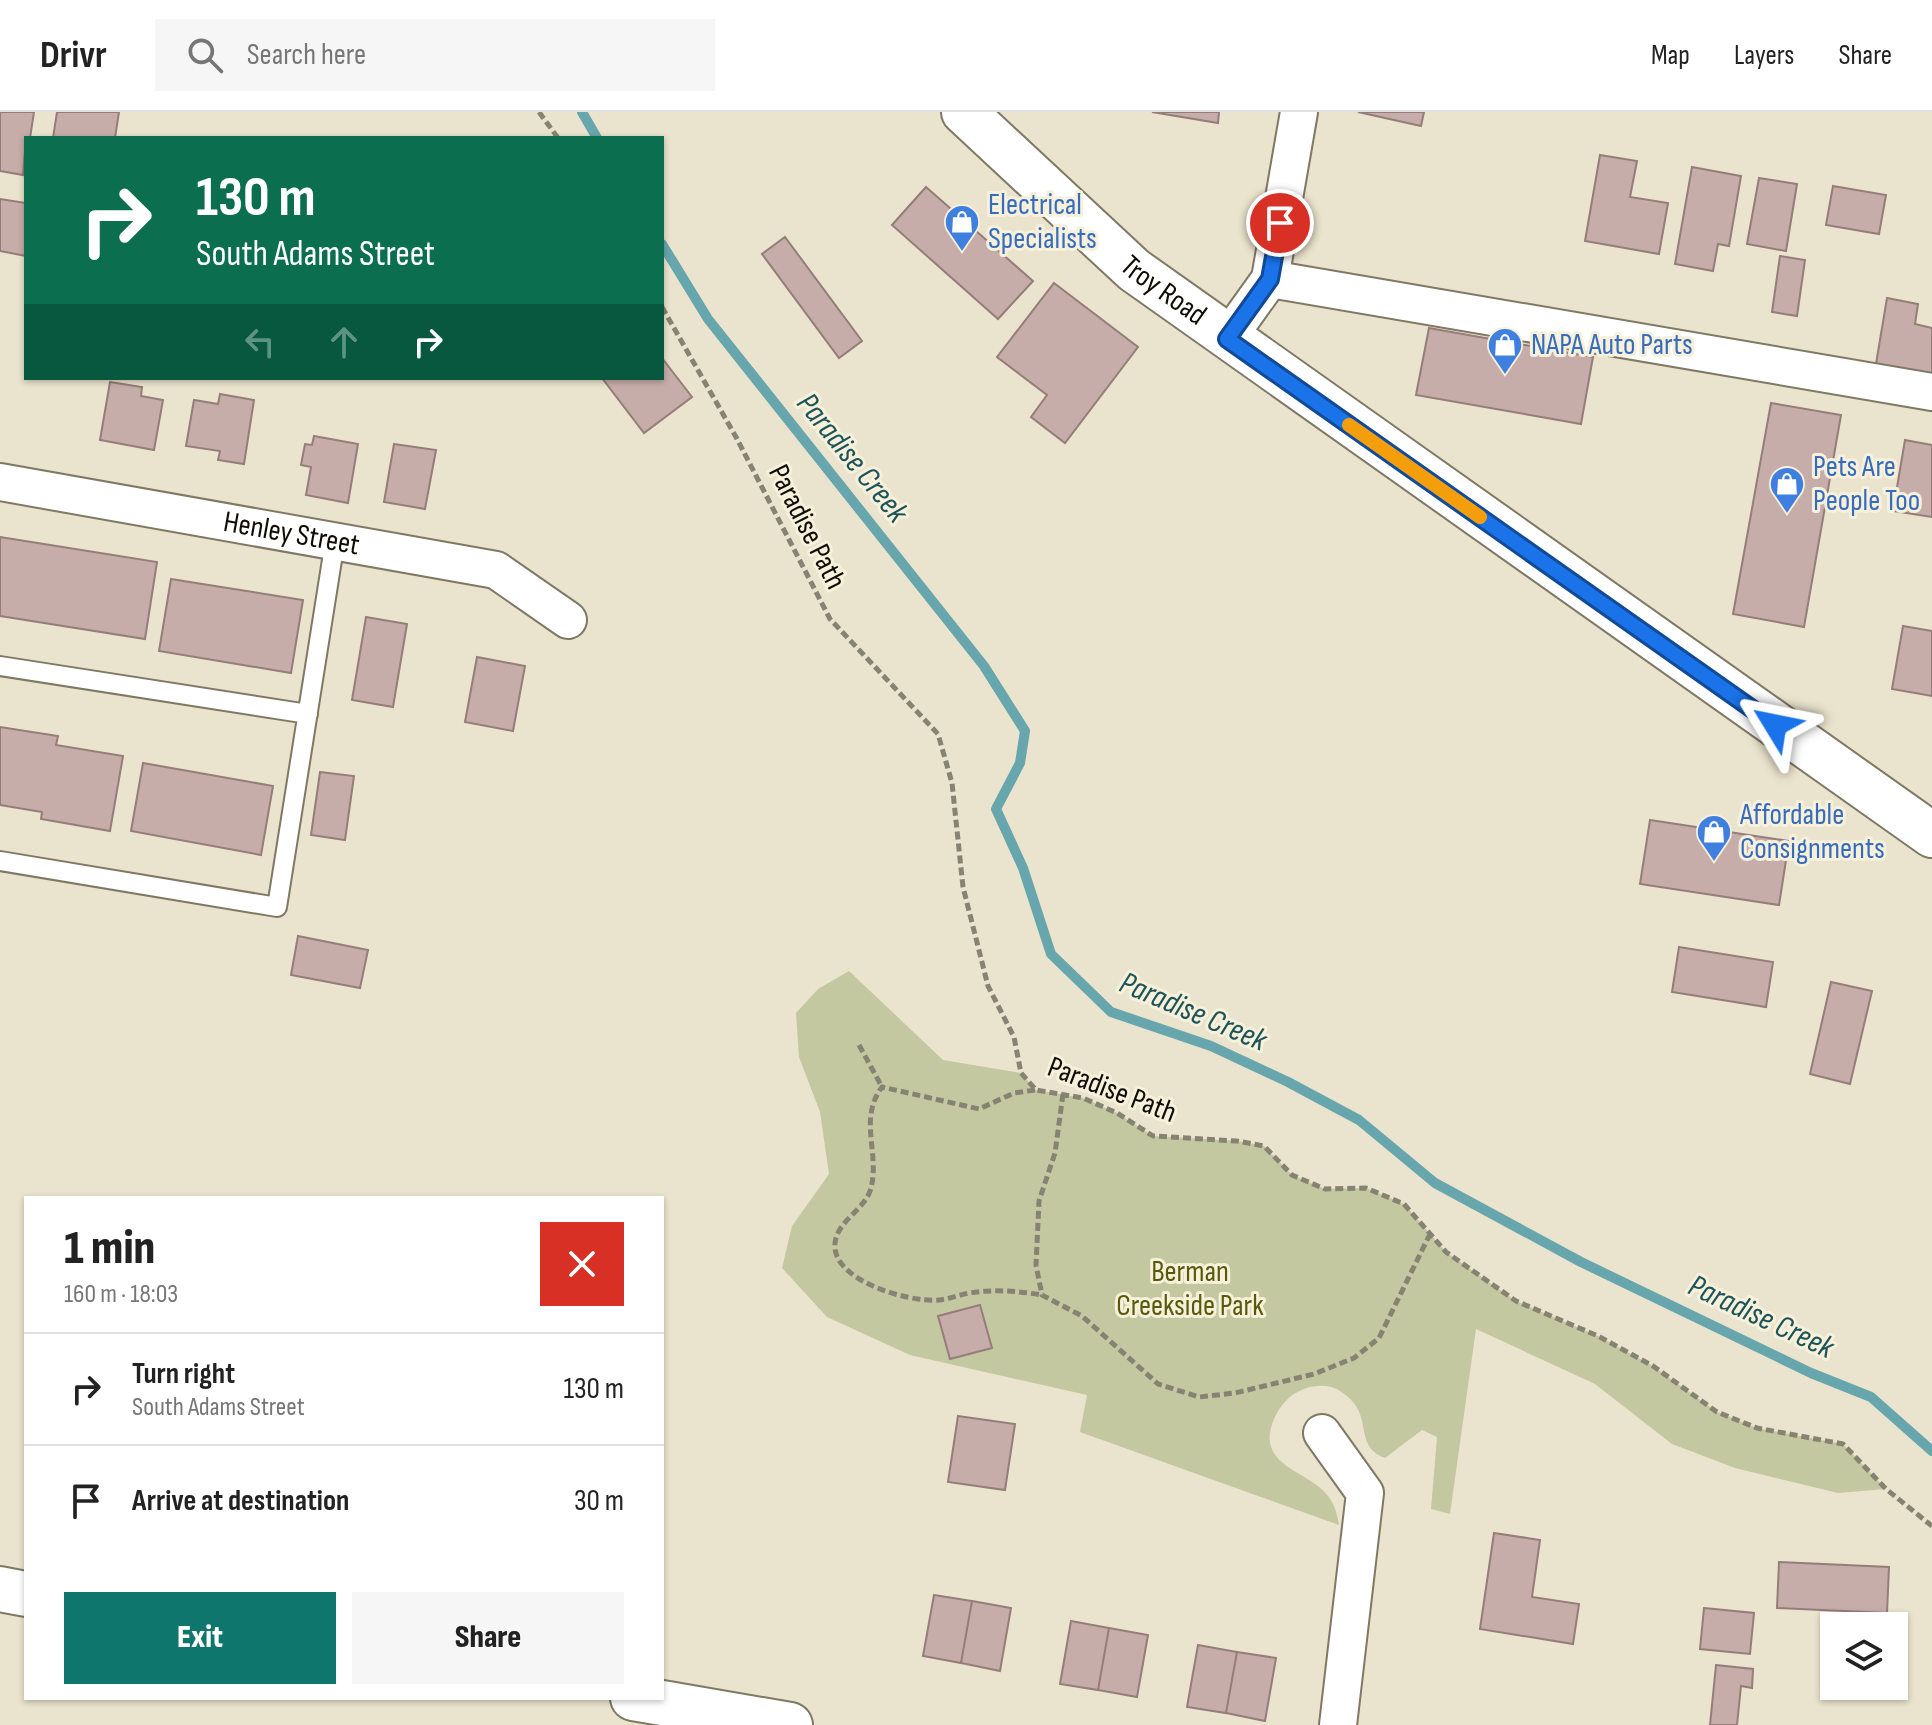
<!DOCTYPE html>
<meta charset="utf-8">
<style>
:root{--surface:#fff;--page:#f6f6f6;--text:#222;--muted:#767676;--line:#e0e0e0;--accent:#0f766e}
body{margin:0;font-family:"Sofia Sans Condensed",sans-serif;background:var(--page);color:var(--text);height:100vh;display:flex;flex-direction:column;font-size:30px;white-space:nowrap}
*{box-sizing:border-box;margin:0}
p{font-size:26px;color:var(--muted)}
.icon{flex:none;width:44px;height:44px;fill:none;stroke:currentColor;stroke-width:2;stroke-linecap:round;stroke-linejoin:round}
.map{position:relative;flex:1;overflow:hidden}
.side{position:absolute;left:24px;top:1084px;width:640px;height:504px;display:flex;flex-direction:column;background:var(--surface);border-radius:0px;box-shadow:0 2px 6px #0004}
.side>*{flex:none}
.guide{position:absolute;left:24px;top:24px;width:640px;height:244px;border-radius:0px;box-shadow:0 2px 6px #0004;background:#0b6e4f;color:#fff;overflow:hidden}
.fabs{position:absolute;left:1820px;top:1500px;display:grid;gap:16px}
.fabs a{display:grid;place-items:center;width:88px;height:88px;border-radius:0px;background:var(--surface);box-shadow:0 2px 6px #0004;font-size:40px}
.pin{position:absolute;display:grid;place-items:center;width:68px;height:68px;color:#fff;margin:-34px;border:4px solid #fff;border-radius:50%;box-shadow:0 2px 8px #0007}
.me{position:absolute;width:88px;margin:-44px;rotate:305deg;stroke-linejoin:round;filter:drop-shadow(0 0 6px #0008)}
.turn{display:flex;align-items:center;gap:28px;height:168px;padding:0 40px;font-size:36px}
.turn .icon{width:104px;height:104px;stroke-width:2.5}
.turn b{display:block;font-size:56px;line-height:68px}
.lanes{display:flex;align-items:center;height:76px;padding:0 40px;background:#0003;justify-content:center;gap:40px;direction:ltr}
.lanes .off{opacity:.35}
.round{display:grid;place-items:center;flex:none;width:84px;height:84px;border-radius:0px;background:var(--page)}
.summary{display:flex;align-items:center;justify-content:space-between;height:136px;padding:0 40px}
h1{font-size:48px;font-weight:800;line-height:60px}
.primary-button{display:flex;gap:16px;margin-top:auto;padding:16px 40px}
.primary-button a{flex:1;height:92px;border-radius:0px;background:var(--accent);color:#fff;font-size:32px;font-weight:800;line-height:92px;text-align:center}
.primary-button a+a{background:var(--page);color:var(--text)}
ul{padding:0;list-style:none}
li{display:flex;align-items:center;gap:24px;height:112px;padding:0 40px;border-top:2px solid var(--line)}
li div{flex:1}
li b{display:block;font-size:30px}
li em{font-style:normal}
header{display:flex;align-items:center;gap:48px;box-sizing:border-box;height:112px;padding:0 40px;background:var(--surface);border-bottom:2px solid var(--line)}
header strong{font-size:38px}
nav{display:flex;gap:44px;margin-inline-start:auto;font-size:28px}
.search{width:560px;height:72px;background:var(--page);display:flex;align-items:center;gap:20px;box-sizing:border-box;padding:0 28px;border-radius:0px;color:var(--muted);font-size:30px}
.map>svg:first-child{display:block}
</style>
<header>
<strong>Drivr</strong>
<div class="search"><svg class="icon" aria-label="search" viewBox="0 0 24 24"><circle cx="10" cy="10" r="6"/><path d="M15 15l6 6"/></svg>Search here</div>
<nav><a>Map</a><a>Layers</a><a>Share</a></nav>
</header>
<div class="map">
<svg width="1932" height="1613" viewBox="0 0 1932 1613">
<rect width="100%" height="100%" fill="#eae3cd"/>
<path fill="#c3c8a0" d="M849 859 943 948 1021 961 1036 978 1083 986 1117 1001 1153 1024 1237 1029 1264 1034 1292 1063 1325 1077 1366 1076 1404 1092 1446 1140 1516 1189 1598 1224 1653 1254 1717 1300 1757 1316 1843 1332 1886 1377 1838 1381 1735 1356 1672 1332 1595 1272 1476 1217 1450 1402 1431 1397 1437 1325 1422 1318 1385 1346C1351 1333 1377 1302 1340 1279 1329 1272 1316 1273 1304 1277 1290 1282 1280 1293 1274 1307 1254 1355 1309 1358 1328 1384 1335 1393 1337 1402 1339 1413L1080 1320 1087 1283 910 1243 827 1205 782 1156 792 1114 829 1062 820 1000 799 945 796 901 818 877Z"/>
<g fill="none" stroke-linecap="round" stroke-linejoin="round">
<path stroke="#67a6ac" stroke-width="10" d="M582 0 597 26
M662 132 708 207 984 554 1025 619 1020 651 996 697 1023 756 1051 842 1111 900 1211 934 1288 970 1359 1008 1435 1071 1581 1150 1811 1261 1871 1285 1932 1339"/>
</g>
<path fill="#c6ada9" stroke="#957d79" stroke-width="2" d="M0 0H34L30 26H26L23 63 0 59Z
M57 0H119L115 26H53Z
M1152 0H1219L1218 11Z
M1358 0H1424L1421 14Z
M1600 43 1637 49 1630 85 1668 91 1659 142 1585 129Z
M1692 55 1741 64 1729 134 1718 132 1713 159 1675 152Z
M1759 66 1797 72 1786 139 1747 132Z
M1833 74 1886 83 1879 122 1826 113Z
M926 75 1033 169 998 207 892 113Z
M0 87 26 91V144L0 139Z
M785 125 862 229 839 246 762 142Z
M1780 144 1805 148 1797 204 1772 200Z
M1054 171 1138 235 1065 331 1031 305 1047 283 997 245Z
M1887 186 1918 192 1915 212 1932 216V268L1875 258Z
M1429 216 1593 245 1581 312 1416 283Z
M662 246 692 285 644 321 602 266H662Z
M110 270 142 275 141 284 163 288 154 338 100 328Z
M220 282 254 288 244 352 218 348 220 339 186 334 194 288 218 292Z
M1771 291 1841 303 1804 515 1733 502Z
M314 324 358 332 348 391 306 383 311 355 301 353 305 332 312 333Z
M1905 328 1932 333V405L1893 399Z
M394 332 436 338 425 397 384 390Z
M0 425 157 450 145 527 0 504Z
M171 467 303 488 291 561 159 539Z
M366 505 407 512 393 595 352 588Z
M1903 514 1932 519V584L1892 577Z
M477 545 525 554 513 619 465 610Z
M0 615 58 624 56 633 123 644 110 719 41 707 42 700 0 693Z
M143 651 273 674 261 743 131 719Z
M320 660 354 664 345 728 311 723Z
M1650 708 1789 729 1779 793 1640 772Z
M298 824 368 838 360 876 291 863Z
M1679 835 1773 850 1766 895 1672 880Z
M1831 870 1872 879 1850 972 1810 962Z
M980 1193 992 1236 950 1247 938 1204Z
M958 1304 1015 1312 1005 1378 948 1370Z
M1494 1421 1540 1428 1532 1485 1579 1492 1573 1532 1480 1517Z
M1779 1450 1889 1455 1887 1501 1777 1496Z
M934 1483 972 1489 961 1551 923 1544Z
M972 1489 1011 1496 1000 1559 961 1551Z
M1704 1496 1754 1501 1750 1542 1700 1537Z
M1071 1509 1109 1516 1098 1578 1060 1572Z
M1109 1516 1148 1523 1137 1585 1098 1578Z
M1198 1533 1237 1540 1226 1601 1187 1595Z
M1237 1540 1276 1546 1265 1609 1226 1601Z
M1716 1553 1753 1557 1752 1576 1741 1574 1737 1613H1710Z"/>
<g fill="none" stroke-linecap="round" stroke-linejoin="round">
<defs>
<path id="service" d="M0 554 308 602
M0 749 277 795 335 429"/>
<g id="minor">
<path d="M1270 167 1932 280"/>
<path d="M1227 227 1270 167 1299 0"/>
<path id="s1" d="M0 370 496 458 568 508"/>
<path d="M1322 1321 1365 1381 1338 1613"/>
</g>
<path id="tertiary" d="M0 1477 26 1482
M633 1586 790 1613"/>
<g id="secondary">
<path id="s2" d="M964 0 1134 158 1932 723"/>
</g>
</defs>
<use href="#service" stroke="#7e7865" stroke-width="22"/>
<use href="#minor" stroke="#7e7865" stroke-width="40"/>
<use href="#tertiary" stroke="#7e7865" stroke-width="48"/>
<use href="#secondary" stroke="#7e7865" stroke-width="48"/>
<path stroke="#878373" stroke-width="5" stroke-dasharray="8 4" stroke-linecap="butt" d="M539 0 558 26
M662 195 736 325 830 507 938 622 952 671 963 775 988 874 1014 925 1021 961 1036 978 1083 986 1117 1001 1153 1024 1237 1029 1264 1034 1292 1063 1325 1077 1366 1076 1404 1092 1446 1140 1516 1189 1598 1224 1653 1254 1717 1300 1757 1316 1843 1332 1886 1377 1932 1414
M859 933 882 975
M1035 978 1014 981 979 997 882 975C858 1007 880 1041 871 1076 866 1096 842 1106 836 1126 824 1167 909 1191 939 1188 949 1187 959 1183 969 1181 994 1177 1017 1179 1042 1183
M1063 982 1055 1041 1039 1089 1036 1153 1042 1183 1082 1204 1158 1272 1199 1285 1235 1281 1314 1262 1354 1246 1379 1226 1430 1122"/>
<use href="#service" stroke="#fff" stroke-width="18"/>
<use href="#minor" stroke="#fff" stroke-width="36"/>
<use href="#tertiary" stroke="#fff" stroke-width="44"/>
<use href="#secondary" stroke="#fff" stroke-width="44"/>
</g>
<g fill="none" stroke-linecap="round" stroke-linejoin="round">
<defs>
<path id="route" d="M1280 111 1270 167 1227 227 1775 613"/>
</defs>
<use href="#route" stroke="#114b97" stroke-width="20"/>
<use href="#route" stroke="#1a73e8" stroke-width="14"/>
<path stroke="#f59e0b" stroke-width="14" d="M1349 313 1480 405"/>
</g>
<defs>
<symbol id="shop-pin" viewBox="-11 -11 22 30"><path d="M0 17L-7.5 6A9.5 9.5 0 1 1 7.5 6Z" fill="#3f7fe0" stroke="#f7f0da"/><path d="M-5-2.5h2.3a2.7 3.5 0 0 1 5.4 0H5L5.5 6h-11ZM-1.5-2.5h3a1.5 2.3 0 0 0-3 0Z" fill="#fff"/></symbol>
</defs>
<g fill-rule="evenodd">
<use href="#shop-pin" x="942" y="90" width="40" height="54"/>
<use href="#shop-pin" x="1485" y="213" width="40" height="54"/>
<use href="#shop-pin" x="1767" y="352" width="40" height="54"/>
<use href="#shop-pin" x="1694" y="700" width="40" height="54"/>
</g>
<g text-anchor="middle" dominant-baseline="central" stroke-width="6" stroke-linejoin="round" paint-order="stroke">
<g font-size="30" fill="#366cbe" stroke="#f7f0da" text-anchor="start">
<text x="988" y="93">Electrical<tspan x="988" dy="34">Specialists</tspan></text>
<text x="1531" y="233">NAPA Auto Parts</text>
<text x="1813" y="355">Pets Are<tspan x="1813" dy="34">People Too</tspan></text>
<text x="1740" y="703">Affordable<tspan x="1740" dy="34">Consignments</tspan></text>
</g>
<g font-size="30" fill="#0e0c05" stroke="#f7f0da">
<text stroke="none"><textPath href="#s2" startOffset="268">Troy Road</textPath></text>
<text transform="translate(807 415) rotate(63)">Paradise Path</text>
<text stroke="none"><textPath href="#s1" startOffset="296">Henley Street</textPath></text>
<text transform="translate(1112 978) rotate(21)">Paradise Path</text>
</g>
<g font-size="30" fill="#575a0b" stroke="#f7f0da">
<text x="1190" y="1160">Berman<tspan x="1190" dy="34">Creekside Park</tspan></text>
</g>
<g font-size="32" font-style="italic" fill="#1d545a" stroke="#f7f0da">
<text transform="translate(852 346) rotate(51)">Paradise Creek</text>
<text transform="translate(1193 900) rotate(23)">Paradise Creek</text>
<text transform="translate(1761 1205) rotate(25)">Paradise Creek</text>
</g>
</g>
</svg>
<div class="fabs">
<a><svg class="icon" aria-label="layers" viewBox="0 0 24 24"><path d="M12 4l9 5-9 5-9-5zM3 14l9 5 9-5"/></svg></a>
</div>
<div class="pin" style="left:1280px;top:111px;background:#d93025"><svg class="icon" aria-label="arrive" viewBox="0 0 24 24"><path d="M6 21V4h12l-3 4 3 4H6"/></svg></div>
<svg class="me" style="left:1775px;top:613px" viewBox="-20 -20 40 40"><path d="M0-17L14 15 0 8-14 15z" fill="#1a73e8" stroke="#fff" stroke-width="4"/></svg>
<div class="guide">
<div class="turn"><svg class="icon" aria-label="right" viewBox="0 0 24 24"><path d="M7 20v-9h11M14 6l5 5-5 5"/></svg><div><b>130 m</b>South Adams Street</div></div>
<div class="lanes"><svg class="icon off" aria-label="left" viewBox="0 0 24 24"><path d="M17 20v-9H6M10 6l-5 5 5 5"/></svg><svg class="icon off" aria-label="ahead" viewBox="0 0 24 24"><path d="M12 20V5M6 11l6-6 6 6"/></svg><svg class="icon" aria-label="right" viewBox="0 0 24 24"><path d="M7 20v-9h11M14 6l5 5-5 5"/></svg></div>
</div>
<section class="side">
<div class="summary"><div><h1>1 min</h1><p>160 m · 18:03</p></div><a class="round" style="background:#d93025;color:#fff"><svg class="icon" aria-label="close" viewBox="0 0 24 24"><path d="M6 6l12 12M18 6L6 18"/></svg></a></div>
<ul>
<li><svg class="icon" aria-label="right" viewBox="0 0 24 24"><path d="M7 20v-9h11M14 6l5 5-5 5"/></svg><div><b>Turn right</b><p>South Adams Street</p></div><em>130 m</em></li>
<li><svg class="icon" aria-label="arrive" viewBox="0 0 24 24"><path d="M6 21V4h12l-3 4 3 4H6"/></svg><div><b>Arrive at destination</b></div><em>30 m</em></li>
</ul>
<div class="primary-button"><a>Exit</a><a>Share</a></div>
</section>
</div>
